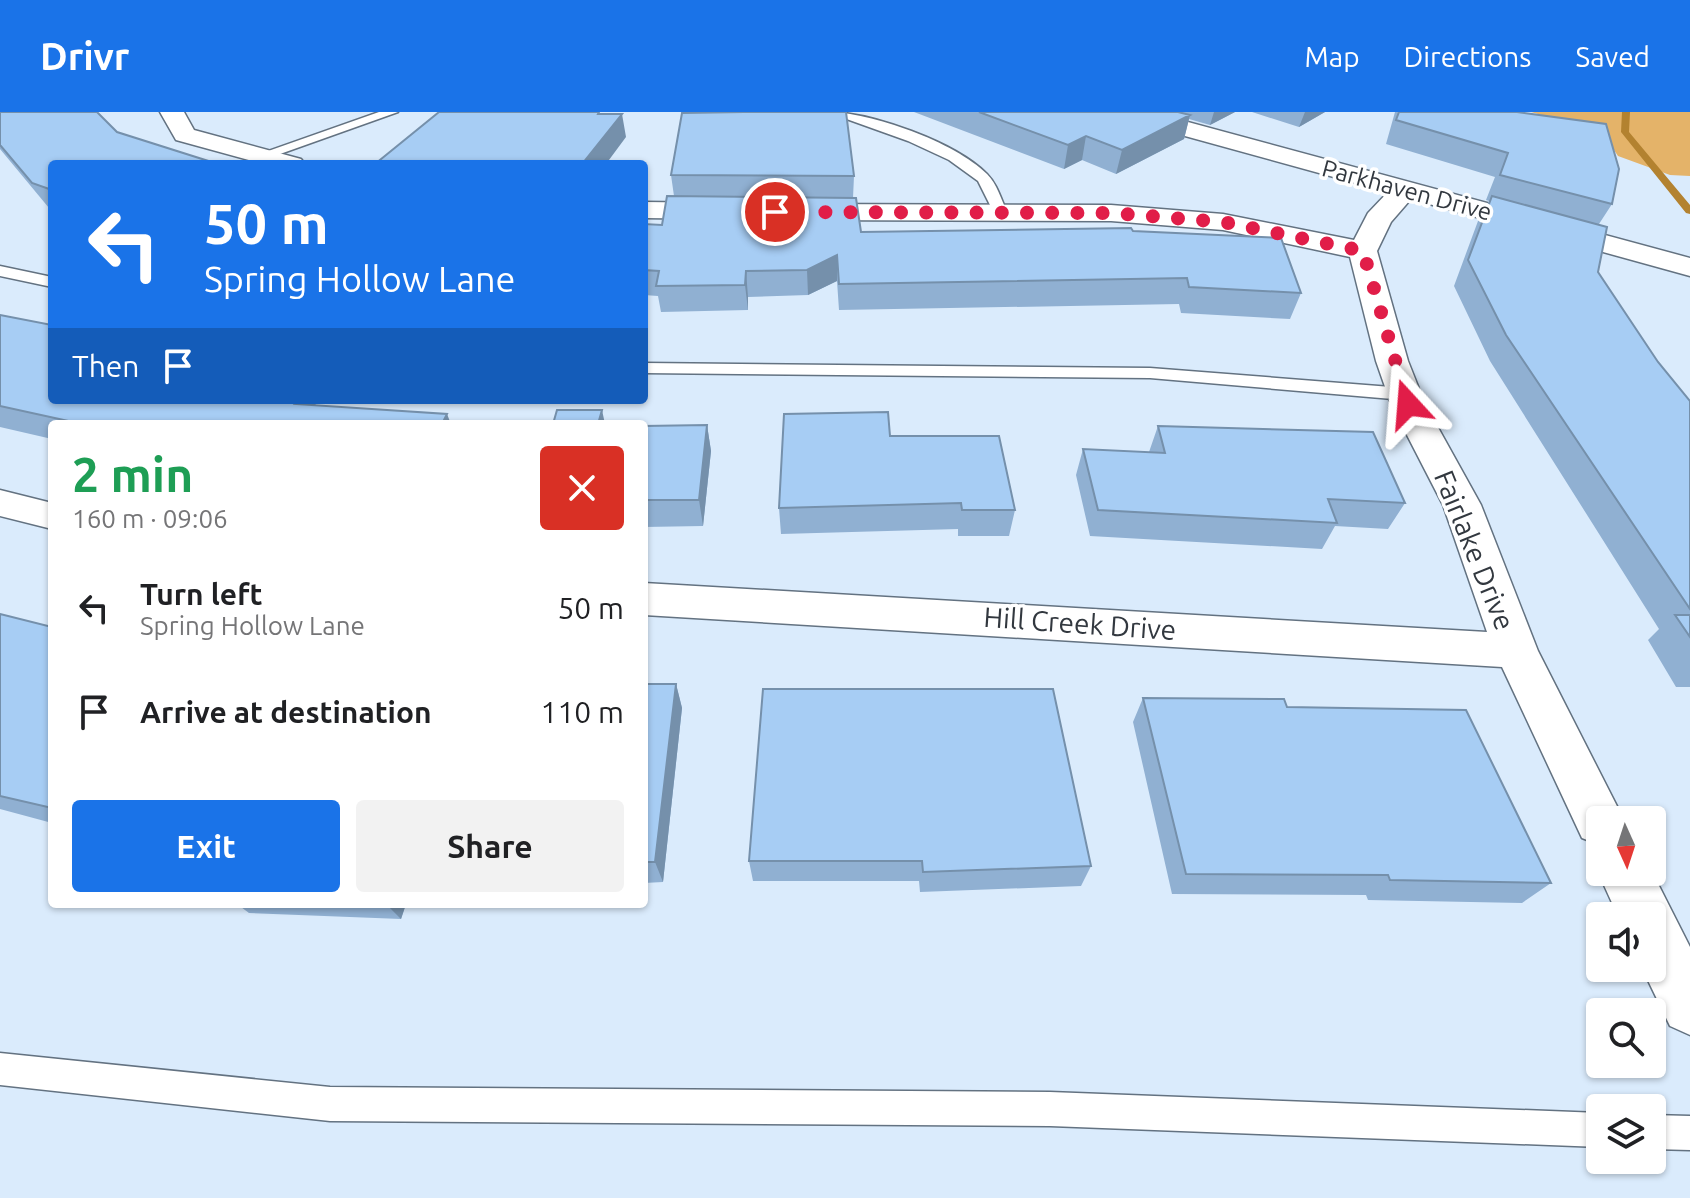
<!DOCTYPE html>
<meta charset="utf-8">
<style>
:root{--surface:#fff;--page:#f2f2f2;--text:#202124;--muted:#757577;--accent:#1a73e8}
body{margin:0;font-family:Ubuntu,sans-serif;background:var(--page);color:var(--text);height:100vh;display:flex;flex-direction:column;font-size:30px;white-space:nowrap}
*{box-sizing:border-box;margin:0}
p{font-size:26px;color:var(--muted)}
.icon{flex:none;width:44px;height:44px;fill:none;stroke:currentColor;stroke-width:2;stroke-linecap:round;stroke-linejoin:round}
.map{position:relative;flex:1;overflow:hidden}
.panel{position:absolute;left:48px;top:308px;width:600px;height:488px;display:flex;flex-direction:column;background:var(--surface);border-radius:8px;box-shadow:0 2px 6px #0004}
.panel>*{flex:none}
.banner{position:absolute;left:48px;top:48px;width:600px;height:244px;border-radius:8px;box-shadow:0 2px 6px #0004;background:#1a73e8;color:#fff;overflow:hidden}
.needle{width:52px;rotate:177deg}
.fabs{position:absolute;left:1586px;top:694px;display:grid;gap:16px}
.fabs a{display:grid;place-items:center;width:80px;height:80px;border-radius:8px;background:var(--surface);box-shadow:0 2px 6px #0004;font-size:40px}
.pin{position:absolute;display:grid;place-items:center;width:68px;height:68px;color:#fff;margin:-34px;border:4px solid #fff;border-radius:50%;box-shadow:0 2px 8px #0007}
.me{position:absolute;width:88px;margin:-44px;rotate:341deg;stroke-linejoin:round;filter:drop-shadow(0 0 6px #0008)}
.turn{display:flex;align-items:center;gap:28px;height:168px;padding:0 24px;font-size:36px}
.turn .icon{width:104px;height:104px;stroke-width:2.5}
.turn b{display:block;font-size:56px;line-height:68px}
.then{display:flex;align-items:center;height:76px;padding:0 24px;background:#0003;gap:16px;font-size:30px}
.round{display:grid;place-items:center;flex:none;width:84px;height:84px;border-radius:8px;background:var(--page)}
.head{display:flex;align-items:center;justify-content:space-between;height:136px;padding:0 24px}
h1{font-size:48px;font-weight:600;line-height:60px;color:#1e9e55}
.action{display:flex;gap:16px;margin-top:auto;padding:16px 24px}
.action a{flex:1;height:92px;border-radius:8px;background:var(--accent);color:#fff;font-size:32px;font-weight:600;line-height:92px;text-align:center}
.action a+a{background:var(--page);color:var(--text)}
ul{padding:0;list-style:none}
li{display:flex;align-items:center;gap:24px;height:104px;padding:0 24px}
li div{flex:1}
li b{display:block;font-size:30px}
li em{font-style:normal}
header{display:flex;align-items:center;gap:48px;box-sizing:border-box;height:112px;padding:0 40px;background:var(--accent);color:#fff}
header strong{font-size:38px}
nav{display:flex;gap:44px;margin-inline-start:auto;font-size:28px}
.map>svg:first-child{display:block}
</style>
<header>
<strong>Drivr</strong>
<nav><a>Map</a><a>Directions</a><a>Saved</a></nav>
</header>
<div class="map">
<svg width="1690" height="1086" viewBox="0 0 1690 1086">
<rect width="100%" height="100%" fill="#daebfc"/>
<path fill="#e4b369" d="M1531 0H1690V64L1670 63 1618 44 1602 20Z"/>
<g fill="none" stroke-linecap="round" stroke-linejoin="round">
<path fill="#b38230" fill-rule="evenodd" d="M1622 0H1630L1629 20 1690 93V102L1686 101 1621 20Z"/>
<defs>
<path id="service" d="M379 0H398L266 47 254 44Z
M827 0C871 0 955 30 987 62 997 72 1001 87 1007 100L995 103 978 69 949 48 908 29Z
M0 154 52 165V175L0 164Z
M644 251 1150 256 1404 276 1413 282 1404 288 1150 266 644 261Z
M0 941 330 975 1050 980 1600 1001V1035L1050 1014 330 1009 0 973Z
M1652 1003 1690 1004V1038L1652 1037Z"/>
<path id="minor" d="M160 0H184L194 18 301 47 305 52H263L176 28Z
M1112 0H1151L1690 146V164L1411 87 1391 110 1377 139 1408 249 1425 292 1481 393 1538 539 1624 708H1600V733L1582 726 1502 555 644 503V471L1487 520 1443 393 1391 292 1376 249 1350 145 1223 118 1111 109 798 108 788 106 784 100 788 94 798 92 1111 93 1223 102 1354 128 1368 101 1388 80 1116 5Z
M644 90 726 91 736 93 740 99 736 105 726 107 644 106Z
M0 378 52 391V417L0 404Z
M1600 755V760H1652L1690 835V923L1670 914 1642 856H1652V804H1618L1598 760Z"/>
</defs>
<use href="#service" stroke="#637281" stroke-width="3"/>
<use href="#minor" stroke="#637281" stroke-width="3"/>
<use href="#service" fill="#fff" fill-rule="evenodd"/>
<use href="#minor" fill="#fff" fill-rule="evenodd"/>
</g>
<path fill="#90b0d2" d="M0 0 117 20 52 52V97L49 96 0 37Z
M914 0H1235L1210 13 1189 7 1184 27 1116 62 1082 48 1064 57Z
M1252 0H1325L1299 15Z
M1395 0H1517L1612 92 1599 112 1598 160 1658 250 1690 289V575H1676L1648 528 1659 517 1490 249 1454 174 1478 109 1489 89 1486 88 1495 65 1386 32Z
M671 63 854 64 853 86 861 120 1133 119 1301 181 1290 207 1181 201 1179 192 839 198 837 169 808 183 748 185V198L661 200 658 184 644 183V112L662 113 674 84Z
M0 203 52 288H313L316 293 451 312H52V327L0 315Z
M707 313 711 339 703 414 644 415V314Z
M1158 314 1405 391 1388 417 1335 414 1322 437 1090 424 1076 363 1083 337 1149 340Z
M890 324 1015 398 1009 424H958V417L781 422 779 396Z
M0 502 52 515V711L0 697Z
M644 572H676L682 596 663 770 644 771Z
M763 577 1091 754 1081 774 920 780 919 769H753L749 749Z
M1143 586 1287 595 1551 771 1522 791 1368 788 1366 783 1172 782 1133 610Z
M237 792H406L401 807 249 801Z"/>
<path fill="#7590ab" d="M1214 0H1235L1210 13Z
M1305 0H1325L1299 15Z
M622 2 626 25 606 52H582Z
M1190 3 1184 27 1116 62 1122 38Z
M1086 24 1082 48 1064 57 1068 33Z
M837 143V169L808 183 807 158Z
M746 159 748 185V198L745 173Z
M299 288H313L322 306 295 292Z
M602 298 605 312H598Z
M447 302 451 312H442Z
M707 313 711 339 703 414 699 388Z
M676 572 682 596 663 770 655 750Z
M386 792H406L401 807Z"/>
<path fill="#a7cdf4" stroke="#7590ab" stroke-width="2" d="M0 0H97L117 20 218 52H52V78L32 71 0 33Z
M439 0H599L598 2H622L582 52H375Z
M744 0H846L854 64 671 63 682 1Z
M979 0H1178L1190 3 1122 38 1086 24 1068 33Z
M1399 0H1517L1606 12 1619 57 1612 92 1500 63 1508 41 1396 8Z
M667 84 856 86 861 120 1131 116 1133 119 1281 126 1301 181 1189 175 1187 166 839 172 837 143 807 158 746 159 745 173 656 174 659 159 644 158V112L662 113Z
M1492 84 1607 115 1598 160 1658 250 1690 289V497L1506 223 1468 148Z
M0 203 52 213V288H299L295 292 447 302 442 312H82L0 294Z
M557 298H602L598 312H553Z
M888 300 890 324H999L1015 398H962L961 391 779 396 784 302Z
M707 313 699 388H644V314Z
M1158 314 1373 320 1405 391 1328 387 1337 411 1098 398 1083 337 1165 341Z
M0 502 52 515V696L0 684Z
M1675 503H1690V525Z
M644 572H676L655 750H644Z
M763 577H1053L1091 754 923 760 922 749H749Z
M1143 586 1284 587 1287 595 1466 598 1551 771 1390 768 1388 763 1186 762Z"/>
<g fill="none" stroke-linecap="round" stroke-linejoin="round">
<path stroke="#e11d48" stroke-width="14" stroke-dasharray="0 25.2" d="M775 100 1111 101 1223 110 1363 139 1408 292"/>
</g>
<g text-anchor="middle" dominant-baseline="central" stroke-width="7" stroke-linejoin="round" paint-order="stroke">
<g font-size="24" fill="#32383f" stroke="#fff">
<text transform="translate(1407 78) rotate(15)">Parkhaven Drive</text>
</g>
<g font-size="28" fill="#32383f" stroke="#fff">
<text transform="translate(1475 438) rotate(68)">Fairlake Drive</text>
<text transform="translate(1080 511) rotate(4)">Hill Creek Drive</text>
</g>
</g>
</svg>
<div class="fabs">
<a><svg class="needle" viewBox="-14 -14 28 28"><path d="M0-13l5 13h-10z" fill="#e53935"/><path d="M0 13l5-13h-10z" fill="#757577"/></svg></a>
<a><svg class="icon" aria-label="sound" viewBox="0 0 24 24"><path d="M4 9h4l5-4v14l-5-4H4zM17 9q2 3 0 6"/></svg></a>
<a><svg class="icon" aria-label="search" viewBox="0 0 24 24"><circle cx="10" cy="10" r="6"/><path d="M15 15l6 6"/></svg></a>
<a><svg class="icon" aria-label="layers" viewBox="0 0 24 24"><path d="M12 4l9 5-9 5-9-5zM3 14l9 5 9-5"/></svg></a>
</div>
<div class="pin" style="left:775px;top:100px;background:#d93025"><svg class="icon" aria-label="arrive" viewBox="0 0 24 24"><path d="M6 21V4h12l-3 4 3 4H6"/></svg></div>
<svg class="me" style="left:1408px;top:292px" viewBox="-20 -20 40 40"><path d="M0-17L14 15 0 8-14 15z" fill="#e11d48" stroke="#fff" stroke-width="4"/></svg>
<div class="banner">
<div class="turn"><svg class="icon" aria-label="left" viewBox="0 0 24 24"><path d="M17 20v-9H6M10 6l-5 5 5 5"/></svg><div><b>50 m</b>Spring Hollow Lane</div></div>
<div class="then">Then<svg class="icon" aria-label="arrive" viewBox="0 0 24 24"><path d="M6 21V4h12l-3 4 3 4H6"/></svg></div>
</div>
<section class="panel">
<div class="head"><div><h1>2 min</h1><p>160 m · 09:06</p></div><a class="round" style="background:#d93025;color:#fff"><svg class="icon" aria-label="close" viewBox="0 0 24 24"><path d="M6 6l12 12M18 6L6 18"/></svg></a></div>
<ul>
<li><svg class="icon" aria-label="left" viewBox="0 0 24 24"><path d="M17 20v-9H6M10 6l-5 5 5 5"/></svg><div><b>Turn left</b><p>Spring Hollow Lane</p></div><em>50 m</em></li>
<li><svg class="icon" aria-label="arrive" viewBox="0 0 24 24"><path d="M6 21V4h12l-3 4 3 4H6"/></svg><div><b>Arrive at destination</b></div><em>110 m</em></li>
</ul>
<div class="action"><a>Exit</a><a>Share</a></div>
</section>
</div>
